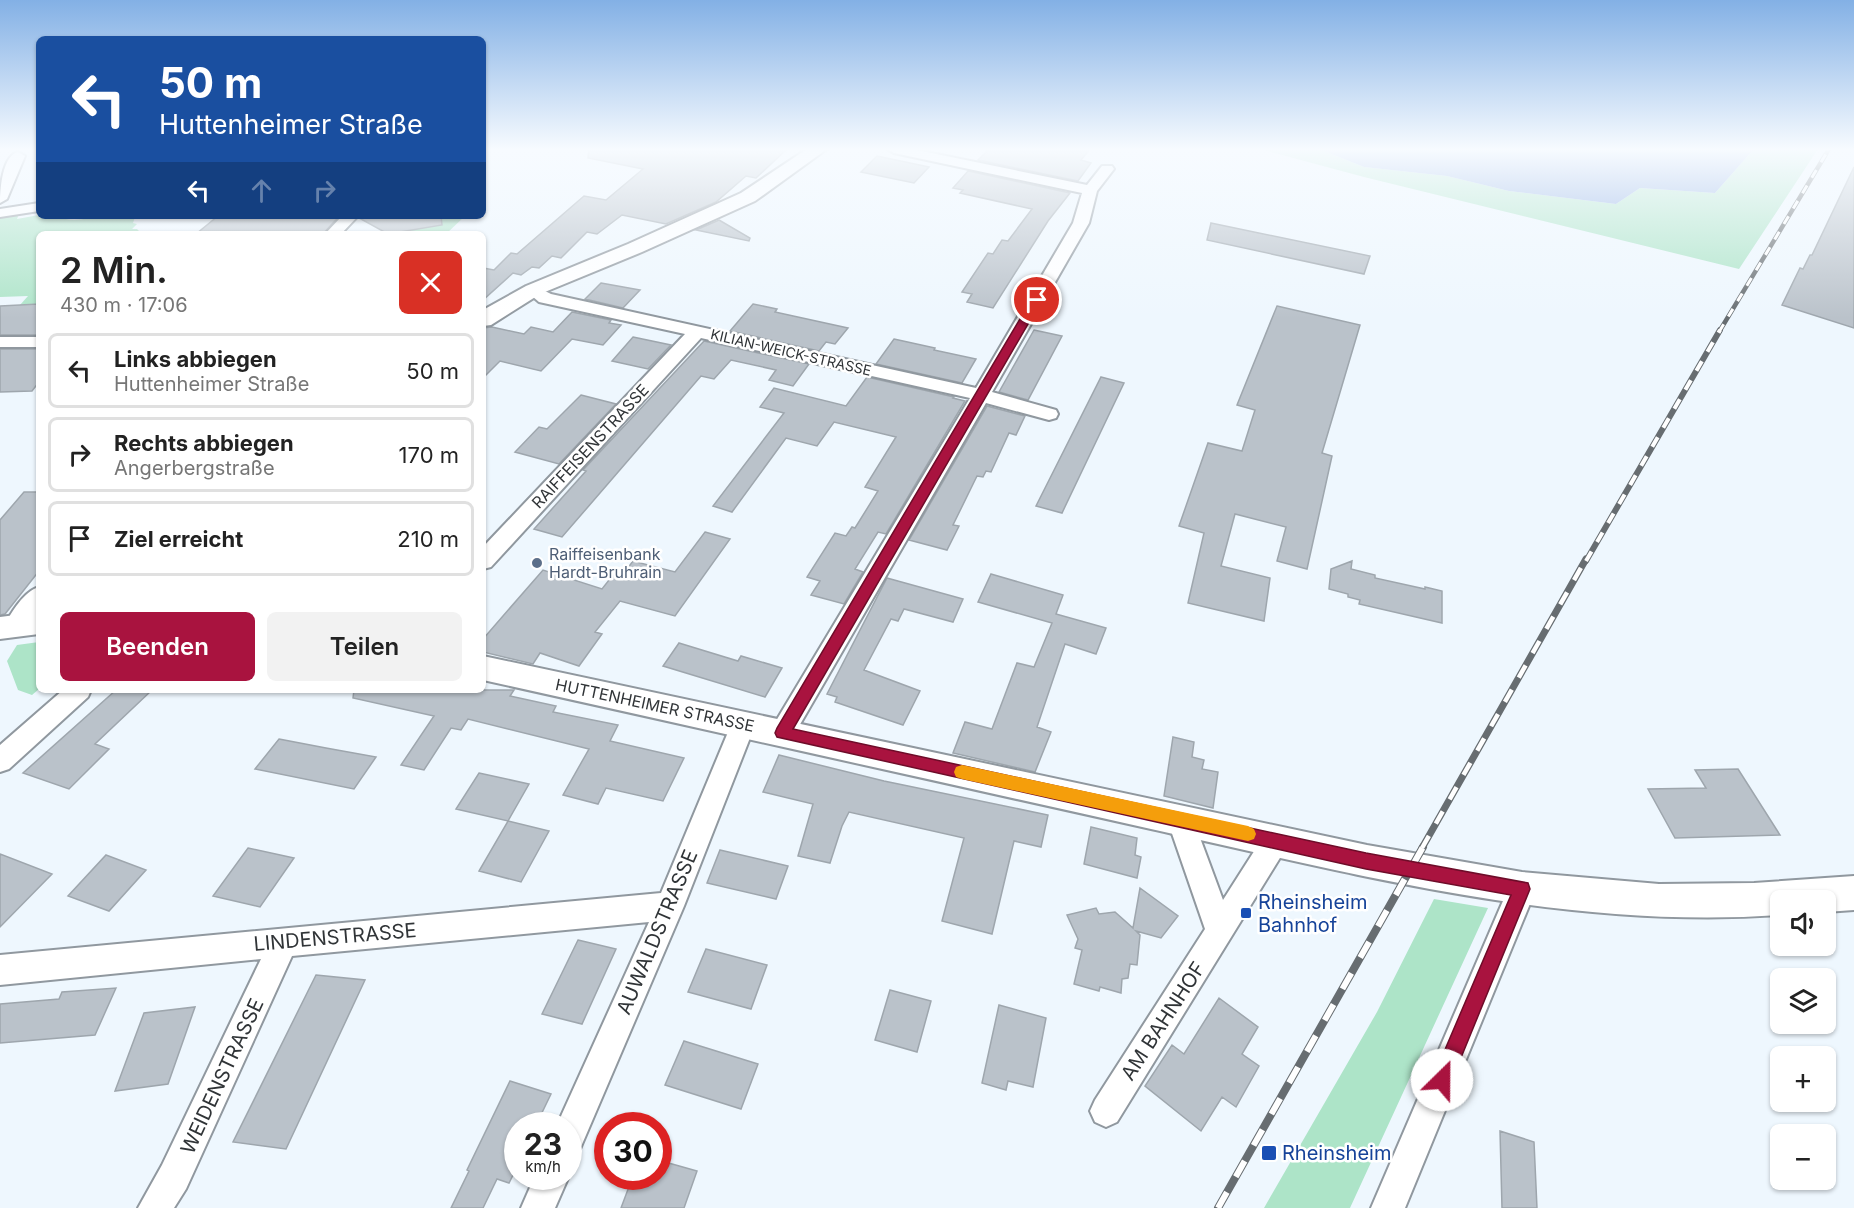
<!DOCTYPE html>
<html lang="de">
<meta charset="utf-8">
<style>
:root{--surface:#fff;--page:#f2f2f2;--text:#222;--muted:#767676;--line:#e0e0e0;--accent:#a9133f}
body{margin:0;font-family:Inter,sans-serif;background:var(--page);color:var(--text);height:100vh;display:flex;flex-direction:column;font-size:22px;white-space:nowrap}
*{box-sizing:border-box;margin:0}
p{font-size:20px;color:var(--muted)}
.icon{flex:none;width:33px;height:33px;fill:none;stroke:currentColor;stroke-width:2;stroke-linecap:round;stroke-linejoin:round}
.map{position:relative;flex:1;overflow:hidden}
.panel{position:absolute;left:36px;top:231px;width:450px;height:462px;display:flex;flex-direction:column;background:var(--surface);border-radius:9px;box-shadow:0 2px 4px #0004}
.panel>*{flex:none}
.guide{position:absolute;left:36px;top:36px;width:450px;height:183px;border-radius:9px;box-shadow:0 2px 4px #0004;background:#1a4fa0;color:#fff;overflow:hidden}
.controls{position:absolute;left:1770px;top:890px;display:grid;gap:12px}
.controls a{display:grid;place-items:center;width:66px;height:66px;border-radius:9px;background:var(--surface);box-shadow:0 2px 4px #0004;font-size:30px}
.speed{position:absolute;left:504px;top:1112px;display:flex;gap:12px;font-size:30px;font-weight:700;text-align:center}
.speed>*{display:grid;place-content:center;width:78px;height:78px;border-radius:50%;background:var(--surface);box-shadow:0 2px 4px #0004;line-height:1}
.speed small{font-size:15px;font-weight:400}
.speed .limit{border:9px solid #d22;background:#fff;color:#111}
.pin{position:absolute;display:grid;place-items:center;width:51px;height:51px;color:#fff;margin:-26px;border:3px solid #fff;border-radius:50%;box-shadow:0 2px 6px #0007}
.me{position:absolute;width:66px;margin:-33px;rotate:23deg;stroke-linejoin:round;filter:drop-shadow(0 0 4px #0008)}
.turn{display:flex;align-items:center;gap:21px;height:126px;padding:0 24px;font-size:27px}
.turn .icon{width:78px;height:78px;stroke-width:2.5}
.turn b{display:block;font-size:42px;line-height:51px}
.lanes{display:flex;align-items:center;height:57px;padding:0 24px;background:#0003;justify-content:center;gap:30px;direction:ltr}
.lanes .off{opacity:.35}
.round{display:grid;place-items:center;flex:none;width:63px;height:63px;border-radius:9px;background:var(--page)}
.summary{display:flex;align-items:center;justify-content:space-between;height:102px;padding:0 24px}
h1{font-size:36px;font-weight:600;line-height:45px}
.action{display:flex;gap:12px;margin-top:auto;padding:12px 24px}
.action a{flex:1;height:69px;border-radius:9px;background:var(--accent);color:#fff;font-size:24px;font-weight:600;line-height:69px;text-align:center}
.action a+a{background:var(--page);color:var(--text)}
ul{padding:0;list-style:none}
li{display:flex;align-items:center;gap:18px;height:75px;margin:0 12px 9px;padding:0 12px;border:3px solid var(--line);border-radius:9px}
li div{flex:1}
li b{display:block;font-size:22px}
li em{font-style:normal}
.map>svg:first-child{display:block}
</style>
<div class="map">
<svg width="1854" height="1208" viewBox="0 0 1854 1208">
<rect width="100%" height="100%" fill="#eef7fe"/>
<path fill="#ade4c8" d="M1260 149H1319L1364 167 1447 176 1509 191 1616 204 1640 188 1715 193 1754 149H1818L1739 269 1364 177Z
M19 214 17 219 39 215 73 216 66 219C78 222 88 217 100 217 112 216 123 219 135 217L133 223 137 224 132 229H137L142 234H39V309L20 305 28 296 0 297V218Z
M420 216H465L446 234H398L407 232Z
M39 642V689L32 695 18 690 7 661 17 645Z
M1434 899 1488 908 1350 1208H1264L1377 1012Z"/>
<path fill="#8baae0" d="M1319 149H1754L1715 193 1640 188 1616 204 1509 191 1447 176 1364 167Z"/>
<path fill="#bac2ca" stroke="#9ea6ad" stroke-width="1.5" d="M589 149H787L756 178 746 176 716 202 666 224 622 215 597 234 587 232 561 258 552 256 539 268 532 267 521 275 513 273 483 300V268L494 270 511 253 517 254 584 196 606 200 643 169 588 158Z
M989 149H1090L1081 160 1091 163 1078 181 978 160Z
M877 156 929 167 914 183 861 172Z
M1854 167V328L1782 305 1800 268 1803 269 1810 255H1812Z
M968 171 1070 193 1048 221 993 308 967 302 972 294 962 292 988 253 993 254 1002 240 1008 241 1032 209 960 193 963 190 953 188Z
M218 216H339L323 234H196Z
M360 216H441L442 225 388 234 359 218Z
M719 220 750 238 749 241 696 230Z
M1211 223 1370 256 1364 274 1207 240Z
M601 283 640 290 623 308 585 299Z
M39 304V335H0V306Z
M753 304 777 309 775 312 848 328 835 344 826 342 819 351 730 331Z
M1277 306 1360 325 1322 453 1332 456 1307 569 1277 561 1286 527 1235 514 1221 566 1270 578 1264 621 1188 603 1204 533 1179 526 1208 443 1242 451 1255 410 1237 405Z
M572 312 611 320 609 323 621 325 603 345 572 339 541 371 500 361 483 378V328L492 327 524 334 531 327 553 332Z
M1034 330 1062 336 1028 400 999 392Z
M633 337 671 345 648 369 612 361Z
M894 339 935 348 934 350 976 359 962 383 876 364Z
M704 341 809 364 793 386 769 380 776 370 731 360 714 379 701 376 562 537 534 529 586 471 583 470Z
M0 349H39V382L32 391 0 392Z
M867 377 954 397 953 398 965 401 886 534 878 532 855 569 863 572 844 604 811 595 820 581 807 577 835 533 846 536 852 527 855 528 878 491 865 487 896 437 834 422 817 446 786 438 732 512 713 506 784 413 760 407 774 388 846 406Z
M1101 377 1124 383 1062 513 1036 506Z
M581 395 616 404 559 464 515 452 539 427 547 429Z
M987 406 1025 416 1016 435 1009 433 991 472 986 471 983 477 977 476 953 525 959 526 947 550 909 540Z
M24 492H39V571L5 614 0 615V520Z
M705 532 730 539 675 616 620 601 595 632 602 634 579 666 540 653 533 664 483 652V639L543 570 602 589 613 575 621 577 633 561 675 572Z
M1352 561 1351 569 1375 575V578L1425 589V587L1442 591V623L1359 604 1360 600 1348 597V594L1329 589 1331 569Z
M991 574 1063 595 1056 614 1106 628 1096 654 1065 644 1037 727 1051 732 1035 772 953 753 965 722 992 729 1017 663 1034 667 1052 623 978 602Z
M887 578 963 599 953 622 904 609 898 621 891 619 864 670 920 691 903 725 835 702 837 697 827 694Z
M679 643 738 661 741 656 782 668 765 697 663 666Z
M116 690H152L95 744 109 749 69 789 23 773Z
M354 690H514L510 696 556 706 553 712 618 725 610 741 684 758 663 801 606 788 598 804 563 795 589 749 468 719 461 730 451 728 424 770 401 765 434 716 353 698Z
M1173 737 1194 742 1192 757 1204 760 1202 769 1218 772 1213 808 1164 796Z
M279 739 326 748 376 757 354 789 255 769Z
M779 755 884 781 1048 815 1041 847 1014 841 992 934 942 921 964 838 849 812 842 826 830 863 798 856 813 804 763 792Z
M1738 769 1780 835 1675 838 1648 789 1706 788 1695 770Z
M479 773 529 784 508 821 456 809Z
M508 821 549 831 521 882 479 871Z
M1091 827 1137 838 1135 855 1141 857 1137 878 1084 864Z
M248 848 294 858 260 907 213 896Z
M720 850 788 866 776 899 707 883Z
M0 854 52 874 0 927Z
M106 855 146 870 109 911 68 896Z
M1140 888 1178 916 1161 938 1136 931 1140 935 1137 965 1130 964 1128 978 1122 979 1121 993 1100 987 1099 991 1074 984 1082 950 1075 948 1078 939 1067 915 1096 908 1099 914 1115 912 1133 928Z
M578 940 616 949 582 1024 542 1014Z
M706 949 767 965 751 1009 688 992Z
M316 975 365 980 286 1149 233 1142Z
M116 988 95 1035 0 1043V1004L59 999 62 992Z
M890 990 931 1001 917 1052 875 1040Z
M1219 998 1258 1027 1242 1054 1259 1066 1236 1107 1222 1097 1201 1131 1145 1086 1172 1045 1184 1054Z
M999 1005 1046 1018 1033 1087 1008 1081 1006 1090 982 1083Z
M195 1007 168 1084 115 1091 144 1013Z
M684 1041 758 1064 741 1109 665 1085Z
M510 1081 551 1094 536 1125H518V1165L509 1183 497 1179 483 1208H451L469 1171 467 1170Z
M1500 1131 1534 1142 1537 1208H1502Z
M658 1160 697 1171 684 1208H621L633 1176H658Z"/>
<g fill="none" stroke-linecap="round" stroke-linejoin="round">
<defs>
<path id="minor" d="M887 149H912L1087 185 1102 166H1112L1114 169 1097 191 1089 223 992 392 1056 410 1058 414 1056 418 1049 420 986 403 791 740 782 743 773 740 770 733 773 726 970 398 701 338 491 567 483 569V547L685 334 539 302 525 290 533 285 551 294 976 388 1073 223 1082 193 894 153Z
M18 152 25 156 7 199 0 203C0 190 2 156 18 152Z
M39 203V211L0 217V209Z
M342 216H358L341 234H325Z
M0 337H39V347H0Z
M39 587C39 594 41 604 39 611 35 625 20 637 7 632L4 626C11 613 24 591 39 587Z
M63 690H91L88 697 9 769 0 772V745Z
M743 715 752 718 755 725 684 906 580 1149 568 1153V1125H557L649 922 292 956 186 1189 174 1208H138L162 1165 261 959 0 985V955L661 893 731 725 734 718Z
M1180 807 1189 811 1193 819 1223 900 1267 831 1277 828 1287 831 1291 840 1117 1122 1106 1127 1095 1122 1090 1111 1095 1100 1205 929 1167 819 1171 811Z
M1522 876 1532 880 1536 889 1405 1208H1371L1512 880Z
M568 1175 569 1176 555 1208H521L535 1176Z"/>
<path id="tertiary" d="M807 149H827L755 201 642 252 540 294 491 325 483 326V310L526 286 628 244 741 193Z
M39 612V634L0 639V617Z
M483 656 1367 845 1522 872 1659 884 1754 883 1854 876V910L1826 912V900H1780V915C1567 930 1358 875 1151 829 928 779 706 730 483 680Z"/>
</defs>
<use href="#minor" stroke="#90989f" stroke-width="4"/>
<use href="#tertiary" stroke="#90989f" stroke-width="4"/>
<use href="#minor" fill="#fff" fill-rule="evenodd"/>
<use href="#tertiary" fill="#fff" fill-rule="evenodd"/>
<defs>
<path id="rail-far3" d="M1719 332 1829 149"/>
<path id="rail-far2" d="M1586 561 1720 330"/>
<path id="rail-far1" d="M1422 848 1586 559"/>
<path id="rail" d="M1218 1208 1423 847"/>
</defs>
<use href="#rail-far3" stroke="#676d71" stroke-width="4.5"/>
<use href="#rail-far2" stroke="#676d71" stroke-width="6"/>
<use href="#rail-far1" stroke="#676d71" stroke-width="7"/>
<use href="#rail" stroke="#676d71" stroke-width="8"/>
<use href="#rail-far3" stroke="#fff" stroke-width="3" stroke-dasharray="9" stroke-linecap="butt"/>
<use href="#rail-far2" stroke="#fff" stroke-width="4" stroke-dasharray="11" stroke-linecap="butt"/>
<use href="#rail-far1" stroke="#fff" stroke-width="4.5" stroke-dasharray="14" stroke-linecap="butt"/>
<use href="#rail" stroke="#fff" stroke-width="6" stroke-dasharray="18" stroke-linecap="butt"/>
</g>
<linearGradient id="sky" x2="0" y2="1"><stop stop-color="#83b0e5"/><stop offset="0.47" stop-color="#f7fbff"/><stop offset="1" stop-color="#f7fbff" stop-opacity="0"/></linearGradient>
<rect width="1854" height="318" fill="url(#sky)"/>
<path fill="#a9133f" stroke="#6e0c29" stroke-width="1.5" d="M1033 297 1042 300 793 729 1366 853 1528 883 1530 889 1449 1087 1442 1090 1435 1087 1432 1080 1511 895 1366 869 777 737 775 733 777 728Z"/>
<path fill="#f59e0b" d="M962 765 1248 826 1254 829 1256 834 1254 839 1248 841 962 779 956 777 954 772 956 767Z"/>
<circle fill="#5c6f8a" stroke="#fff" stroke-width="2" cx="537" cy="563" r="6"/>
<g fill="#1a4fb4" stroke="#fff" stroke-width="2">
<rect x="1240" y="907" width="12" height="12" rx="3"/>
<rect x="1261" y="1145" width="16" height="16" rx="3"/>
</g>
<g text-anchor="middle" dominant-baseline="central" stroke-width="5" stroke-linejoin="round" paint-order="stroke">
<g font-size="14" fill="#303437" stroke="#fff">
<text transform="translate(791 352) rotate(13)">KILIAN-WEICK-STRASSE</text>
</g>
<g font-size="16" fill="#303437" stroke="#fff">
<text transform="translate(590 446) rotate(-47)">RAIFFEISENSTRASSE</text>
<text transform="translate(655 705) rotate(12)">HUTTENHEIMER STRASSE</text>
</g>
<g font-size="16" fill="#4e5e75" stroke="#fff" text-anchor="start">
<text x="549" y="554">Raiffeisenbank<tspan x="549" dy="18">Hardt-Bruhrain</tspan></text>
</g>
<g font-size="20" fill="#164399" stroke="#fff" text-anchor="start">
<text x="1258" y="902">Rheinsheim<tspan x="1258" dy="23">Bahnhof</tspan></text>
<text x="1282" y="1153">Rheinsheim</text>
</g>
<g font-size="20" fill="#303437" stroke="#fff">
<text transform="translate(657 932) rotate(-67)">AUWALDSTRASSE</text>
<text transform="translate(335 937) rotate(-5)">LINDENSTRASSE</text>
<text transform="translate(1163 1021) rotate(-57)">AM BAHNHOF</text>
<text transform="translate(222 1076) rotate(-65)">WEIDENSTRASSE</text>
</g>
</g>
</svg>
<div class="controls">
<a><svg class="icon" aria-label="sound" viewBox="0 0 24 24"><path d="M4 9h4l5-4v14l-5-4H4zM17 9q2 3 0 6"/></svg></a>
<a><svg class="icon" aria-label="layers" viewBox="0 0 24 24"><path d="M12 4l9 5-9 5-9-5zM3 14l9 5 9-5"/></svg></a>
<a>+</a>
<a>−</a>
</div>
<div class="speed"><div>23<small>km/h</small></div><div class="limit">30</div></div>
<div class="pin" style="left:1037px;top:300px;background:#d93025"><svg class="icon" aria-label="arrive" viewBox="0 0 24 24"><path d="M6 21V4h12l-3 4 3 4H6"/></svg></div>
<svg class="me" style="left:1442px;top:1080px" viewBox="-20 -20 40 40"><circle r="19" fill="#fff"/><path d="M0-13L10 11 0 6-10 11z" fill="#a9133f"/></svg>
<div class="guide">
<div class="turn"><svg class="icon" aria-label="left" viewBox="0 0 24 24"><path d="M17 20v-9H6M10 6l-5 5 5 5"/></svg><div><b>50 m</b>Huttenheimer Straße</div></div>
<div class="lanes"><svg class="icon" aria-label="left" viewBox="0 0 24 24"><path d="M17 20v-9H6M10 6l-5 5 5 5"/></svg><svg class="icon off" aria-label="ahead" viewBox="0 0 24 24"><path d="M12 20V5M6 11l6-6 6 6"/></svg><svg class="icon off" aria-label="right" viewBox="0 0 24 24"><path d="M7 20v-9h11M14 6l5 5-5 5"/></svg></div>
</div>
<section class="panel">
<div class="summary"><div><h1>2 Min.</h1><p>430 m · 17:06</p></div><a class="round" style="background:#d93025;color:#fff"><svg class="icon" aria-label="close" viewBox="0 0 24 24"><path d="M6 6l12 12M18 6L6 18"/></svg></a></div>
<ul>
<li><svg class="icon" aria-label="left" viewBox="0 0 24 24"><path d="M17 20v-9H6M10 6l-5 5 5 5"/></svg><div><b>Links abbiegen</b><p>Huttenheimer Straße</p></div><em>50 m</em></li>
<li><svg class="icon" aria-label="right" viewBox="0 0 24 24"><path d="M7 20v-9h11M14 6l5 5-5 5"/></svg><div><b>Rechts abbiegen</b><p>Angerbergstraße</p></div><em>170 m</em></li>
<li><svg class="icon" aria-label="arrive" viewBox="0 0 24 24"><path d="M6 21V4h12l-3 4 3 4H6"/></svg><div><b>Ziel erreicht</b></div><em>210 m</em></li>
</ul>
<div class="action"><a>Beenden</a><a>Teilen</a></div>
</section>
</div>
